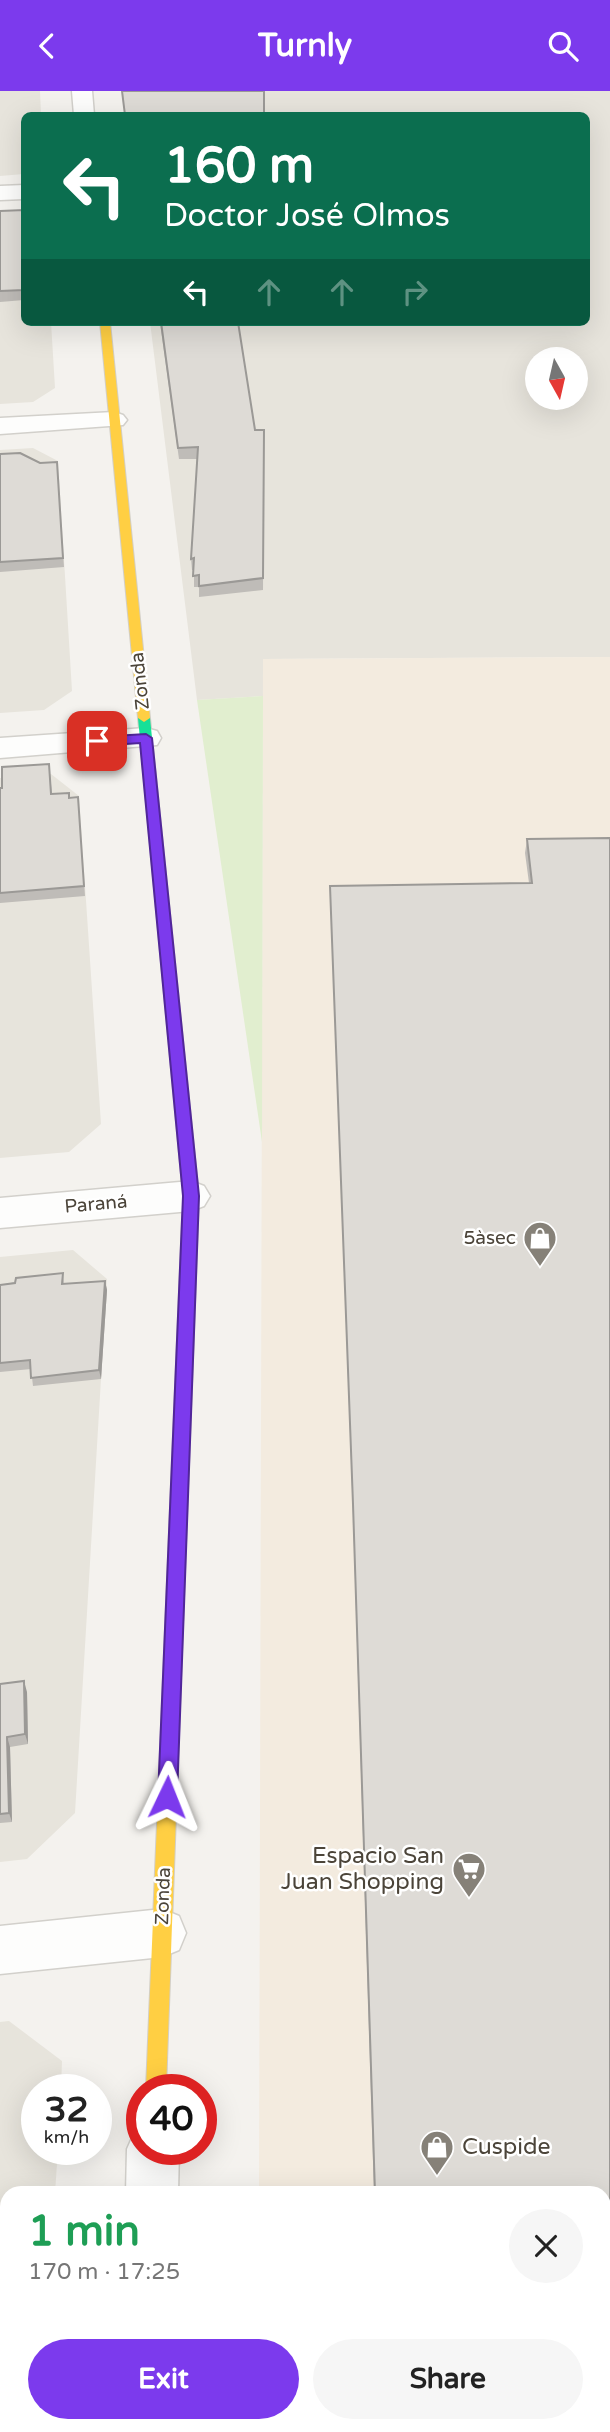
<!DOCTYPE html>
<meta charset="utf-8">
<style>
:root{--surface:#fff;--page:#f6f6f6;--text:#222;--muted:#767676;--accent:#7c3aed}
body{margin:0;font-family:"Varela Round",sans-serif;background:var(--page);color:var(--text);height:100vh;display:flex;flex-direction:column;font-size:26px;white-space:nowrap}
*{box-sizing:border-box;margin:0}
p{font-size:23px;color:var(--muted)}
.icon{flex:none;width:38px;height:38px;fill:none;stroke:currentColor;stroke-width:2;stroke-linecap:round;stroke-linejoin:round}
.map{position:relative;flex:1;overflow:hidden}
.panel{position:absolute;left:0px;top:2095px;width:611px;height:247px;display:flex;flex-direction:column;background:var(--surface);border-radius:21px 21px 0 0;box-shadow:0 7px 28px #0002}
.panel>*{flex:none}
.guide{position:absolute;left:21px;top:21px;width:569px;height:214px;border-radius:10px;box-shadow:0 7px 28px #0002;background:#0b6e4f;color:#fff;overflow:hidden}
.needle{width:46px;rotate:172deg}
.controls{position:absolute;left:525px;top:256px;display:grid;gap:14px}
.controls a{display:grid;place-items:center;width:63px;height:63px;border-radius:50%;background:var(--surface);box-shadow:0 7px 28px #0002;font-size:35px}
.speed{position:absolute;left:21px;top:1983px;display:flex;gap:14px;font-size:35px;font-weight:700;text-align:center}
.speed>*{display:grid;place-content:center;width:91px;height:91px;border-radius:50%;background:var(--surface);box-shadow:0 7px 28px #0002;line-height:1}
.speed small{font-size:18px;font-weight:400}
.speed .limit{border:10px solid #d22;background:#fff;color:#111}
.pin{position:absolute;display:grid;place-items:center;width:60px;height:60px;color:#fff;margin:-30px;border-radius:14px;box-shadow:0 4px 10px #0006}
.me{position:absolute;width:77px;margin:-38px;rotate:2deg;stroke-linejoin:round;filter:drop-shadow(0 0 5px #0008)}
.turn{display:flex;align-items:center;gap:24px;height:147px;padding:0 28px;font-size:32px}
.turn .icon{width:91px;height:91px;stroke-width:2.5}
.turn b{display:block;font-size:49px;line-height:60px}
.lanes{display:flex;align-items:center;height:66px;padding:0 28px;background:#0003;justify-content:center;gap:35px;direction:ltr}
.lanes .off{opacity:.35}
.round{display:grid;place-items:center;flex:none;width:74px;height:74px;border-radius:37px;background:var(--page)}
.headline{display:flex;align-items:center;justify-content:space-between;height:119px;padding:0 28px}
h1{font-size:42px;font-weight:800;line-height:52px;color:#1e9e55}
.action{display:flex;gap:14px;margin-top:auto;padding:14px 28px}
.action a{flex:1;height:80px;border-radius:42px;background:var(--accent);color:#fff;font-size:28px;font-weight:800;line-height:80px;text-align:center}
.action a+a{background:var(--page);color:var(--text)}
header{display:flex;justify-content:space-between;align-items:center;height:91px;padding:0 28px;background:var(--accent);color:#fff;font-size:32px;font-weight:800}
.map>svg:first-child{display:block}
</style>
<header><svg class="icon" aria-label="back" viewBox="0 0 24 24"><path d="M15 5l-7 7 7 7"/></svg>Turnly<svg class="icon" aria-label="search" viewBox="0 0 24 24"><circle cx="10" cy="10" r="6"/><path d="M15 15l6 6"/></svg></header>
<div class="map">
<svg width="610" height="2341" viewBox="0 0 610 2341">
<rect width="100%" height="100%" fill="#f4f2ee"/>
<path fill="#e7e4dc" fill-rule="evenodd" d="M0 0H40L41 24H24V83L0 85Z
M122 0H610V566L264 568 263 605 197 609 150 231H586V24H125ZM537 268H576V306H537Z
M22 119 24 231H51L55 297 33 311 0 313V120Z
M33 357 58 370 72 600 44 619 0 622V359Z
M51 683 79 705 101 1033 69 1061 0 1067V687Z
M73 1159 107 1188 75 1722 27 1768 0 1771V1166Z
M9 1930 62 1970 61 1998H37V2058H58L55 2102H7V2334L43 2335V2341H0V1931Z"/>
<path fill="#f3ebdf" d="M610 566V2341H259V2334H604V2102H259L263 568Z"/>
<path fill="#e1eecf" d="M263 605 262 1051 197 609Z"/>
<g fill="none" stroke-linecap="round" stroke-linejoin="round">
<defs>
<path id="street" d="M72 0H92L94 24H74Z
M24 94V108L0 109V95Z
M114 321 123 324 127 329 123 334 0 343V327Z
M146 637 157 640 161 647 157 654 0 667V647Z
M191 1090 204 1095 210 1105 204 1115 191 1120 0 1137V1107Z
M162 1818 179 1825 186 1842 179 1859 162 1866 0 1883V1835Z
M142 2037V2058H179L178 2102H126L127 2058 135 2040Z
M115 2334H171L170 2341H114Z"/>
<path id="fast" d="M144 623 150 627 199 1105 181 1587 178 1593 172 1596 166 1593 163 1587 183 1105 138 627Z"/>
<path id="slow" d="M100 231H110L150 627 144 631 138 627Z
M172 1578 178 1581 181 1587 166 1998H146L163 1587 166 1581Z"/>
</defs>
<use href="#street" stroke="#d2d0cb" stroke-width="3"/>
<use href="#fast" stroke="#d3cfc5" stroke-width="2"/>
<use href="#slow" stroke="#d3cfc5" stroke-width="2"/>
<use href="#street" fill="#fdfdfc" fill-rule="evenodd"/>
<use href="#fast" fill="#16e098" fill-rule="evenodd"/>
<use href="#slow" fill="#ffcf43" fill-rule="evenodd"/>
</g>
<path fill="#bfbcb8" d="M24 119V209L0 211V120Z
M150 231H238L255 339H264L263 499 199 506V496H194V479H192L191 468 197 368H179L160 232 151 233Z
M0 363 40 372 57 371 64 476 0 481Z
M49 673 52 703 69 702V707L79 716 85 805 0 812V697Z
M610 747V2341H381V2334H604V2102H374L353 1424 330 795 529 792 525 762 527 748Z
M63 1182 64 1193 105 1190 107 1199 101 1288 33 1295 31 1278 0 1281V1194Z
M0 1593 27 1601 28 1653 10 1656 12 1731 0 1732Z
M7 2133V2234L0 2235V2134Z"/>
<path fill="#9b9996" d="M105 1190 107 1199 101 1288 99 1279Z
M24 1590 27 1601 28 1653 25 1643Z
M7 1646 10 1656 12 1731 9 1722Z"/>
<path fill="#dedbd6" stroke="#9b9996" stroke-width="2" d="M122 0H264V24H125Z
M24 119V199L0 200V120Z
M161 231H238L255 339H264L263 487 199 495V484L193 485 194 467 191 468 198 356 178 357Z
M20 362 40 372 57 371 63 467 0 471V363Z
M49 673 51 703 69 702V707L78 706 84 795 0 802V697H2V676Z
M610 747V2341H382V2334H604V2102H375L353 1413 330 795 532 792 527 748Z
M63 1182 62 1193 105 1190 99 1279 31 1287 30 1269 0 1272V1194L15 1192 16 1187Z
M24 1590 25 1643 7 1646 9 1722 0 1723V1593Z
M0 2133H7V2230L0 2231Z"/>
<path fill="#7c3aed" stroke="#51269a" stroke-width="2" d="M146 643 152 647 199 1105 177 1706 174 1712 167 1715 160 1712 158 1706 183 1105 140 652 97 655 91 650 97 646Z"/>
<defs>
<symbol id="shop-pin" viewBox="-11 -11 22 30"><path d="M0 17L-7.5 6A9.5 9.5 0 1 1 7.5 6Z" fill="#868178" stroke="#fff"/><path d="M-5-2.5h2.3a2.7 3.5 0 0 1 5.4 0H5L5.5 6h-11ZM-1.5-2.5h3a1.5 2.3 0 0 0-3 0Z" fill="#fff"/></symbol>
<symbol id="supermarket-pin" viewBox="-11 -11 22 30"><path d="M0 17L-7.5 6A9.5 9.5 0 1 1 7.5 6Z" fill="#868178" stroke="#fff"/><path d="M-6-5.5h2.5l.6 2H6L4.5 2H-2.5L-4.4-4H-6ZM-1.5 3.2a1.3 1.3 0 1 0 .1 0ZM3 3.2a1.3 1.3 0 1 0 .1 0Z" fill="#fff"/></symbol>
</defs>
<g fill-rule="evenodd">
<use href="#shop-pin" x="521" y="1128" width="38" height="52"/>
<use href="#supermarket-pin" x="450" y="1759" width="38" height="52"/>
<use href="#shop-pin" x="418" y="2037" width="38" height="52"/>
</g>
<g text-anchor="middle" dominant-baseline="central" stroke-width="5" stroke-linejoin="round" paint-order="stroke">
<g font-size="19" fill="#4b4439" stroke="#fff">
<text transform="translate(140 590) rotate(-96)">Zonda</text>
<text transform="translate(96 1113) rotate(-5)">Paraná</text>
<text transform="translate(163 1805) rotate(-88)">Zonda</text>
</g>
<g font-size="19" fill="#4b4439" stroke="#fff" text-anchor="end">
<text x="516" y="1147">5àsec</text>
</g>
<g font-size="23" fill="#4b4439" stroke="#fff" text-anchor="end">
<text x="444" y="1765">Espacio San<tspan x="444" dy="26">Juan Shopping</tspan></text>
<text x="462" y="2056" text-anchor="start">Cuspide</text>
</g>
</g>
</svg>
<div class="controls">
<a><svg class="needle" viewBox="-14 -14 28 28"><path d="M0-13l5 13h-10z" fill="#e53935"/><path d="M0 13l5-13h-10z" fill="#767676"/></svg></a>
</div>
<div class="speed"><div>32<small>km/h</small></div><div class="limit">40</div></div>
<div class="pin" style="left:97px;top:650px;background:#d93025"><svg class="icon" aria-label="arrive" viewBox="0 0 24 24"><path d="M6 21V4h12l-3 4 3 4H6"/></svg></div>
<svg class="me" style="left:167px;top:1706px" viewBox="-20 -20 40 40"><path d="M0-17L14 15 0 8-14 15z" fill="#7c3aed" stroke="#fff" stroke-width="4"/></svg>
<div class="guide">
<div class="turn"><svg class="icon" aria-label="left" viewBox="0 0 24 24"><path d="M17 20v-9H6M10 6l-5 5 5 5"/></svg><div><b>160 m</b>Doctor José Olmos</div></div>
<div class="lanes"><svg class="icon" aria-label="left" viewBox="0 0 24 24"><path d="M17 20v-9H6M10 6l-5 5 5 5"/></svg><svg class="icon off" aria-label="ahead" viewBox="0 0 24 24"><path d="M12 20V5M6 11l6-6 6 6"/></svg><svg class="icon off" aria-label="ahead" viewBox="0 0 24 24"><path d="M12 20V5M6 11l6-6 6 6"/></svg><svg class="icon off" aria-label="right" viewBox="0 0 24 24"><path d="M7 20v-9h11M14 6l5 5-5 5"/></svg></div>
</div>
<section class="panel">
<div class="headline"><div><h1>1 min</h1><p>170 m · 17:25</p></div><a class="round"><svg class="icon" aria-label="close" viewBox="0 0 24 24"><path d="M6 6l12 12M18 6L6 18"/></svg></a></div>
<div class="action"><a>Exit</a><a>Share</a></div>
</section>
</div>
